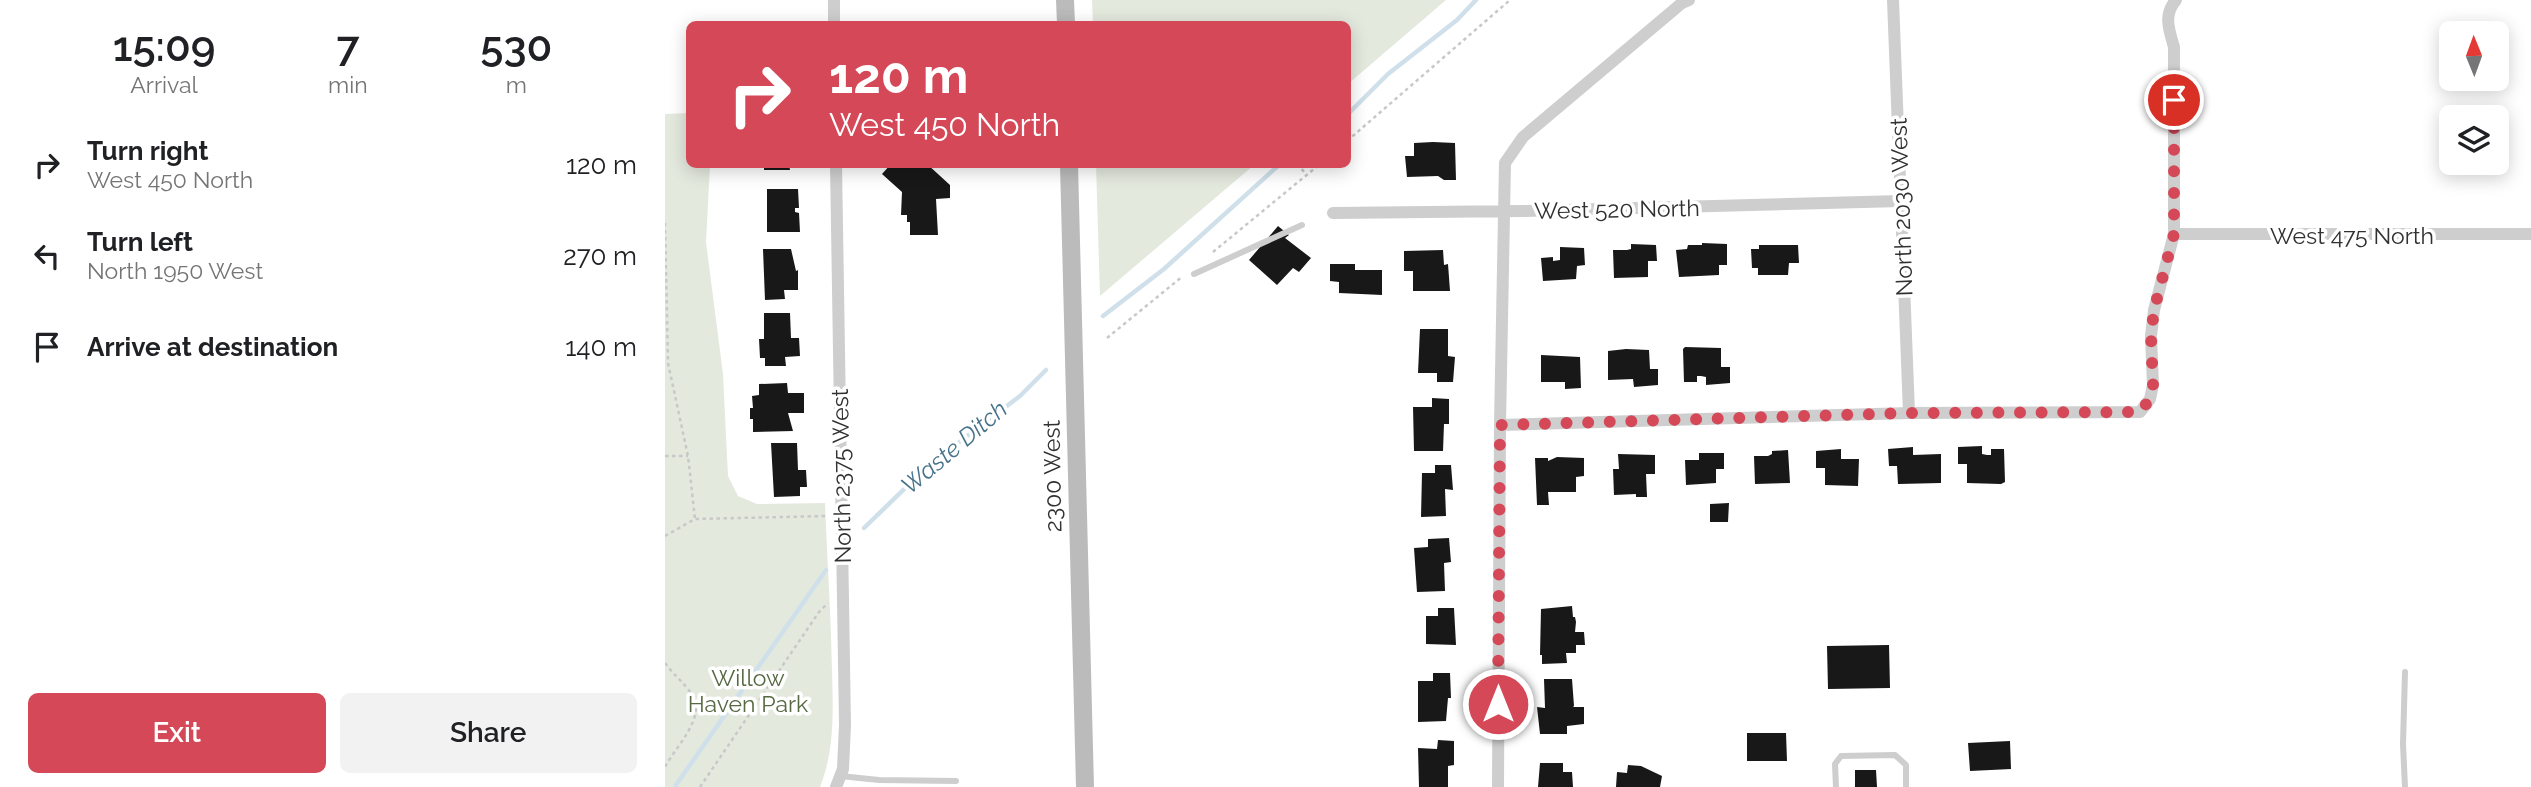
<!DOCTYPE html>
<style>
:root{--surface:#fff;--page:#f2f2f2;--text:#202124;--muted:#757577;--accent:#d44857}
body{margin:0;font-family:Raleway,sans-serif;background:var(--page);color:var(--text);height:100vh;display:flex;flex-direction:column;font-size:26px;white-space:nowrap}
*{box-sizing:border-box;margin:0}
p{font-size:23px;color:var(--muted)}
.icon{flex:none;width:38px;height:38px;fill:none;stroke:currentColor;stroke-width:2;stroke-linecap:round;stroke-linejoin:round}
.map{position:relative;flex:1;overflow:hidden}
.side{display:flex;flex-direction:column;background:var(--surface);width:665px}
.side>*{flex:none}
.top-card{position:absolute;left:21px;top:21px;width:665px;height:147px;border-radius:10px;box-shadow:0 4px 18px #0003;background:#d44857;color:#fff;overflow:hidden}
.needle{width:46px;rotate:359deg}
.controls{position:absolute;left:1774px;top:21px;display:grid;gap:14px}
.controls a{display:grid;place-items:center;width:70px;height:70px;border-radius:10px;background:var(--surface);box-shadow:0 4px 18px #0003;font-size:35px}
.pin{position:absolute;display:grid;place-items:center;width:60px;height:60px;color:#fff;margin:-30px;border:4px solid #fff;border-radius:50%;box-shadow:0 2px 7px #0007}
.me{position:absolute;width:77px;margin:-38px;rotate:0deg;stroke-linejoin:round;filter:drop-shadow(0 0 5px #0008)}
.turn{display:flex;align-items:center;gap:24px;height:147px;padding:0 28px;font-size:32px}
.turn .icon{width:91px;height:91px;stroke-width:2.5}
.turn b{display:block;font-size:49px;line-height:60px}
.eta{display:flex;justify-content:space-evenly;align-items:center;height:119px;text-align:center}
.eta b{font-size:42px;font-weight:600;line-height:49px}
.cta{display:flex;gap:14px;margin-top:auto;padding:14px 28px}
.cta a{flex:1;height:80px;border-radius:10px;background:var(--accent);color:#fff;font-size:28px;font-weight:600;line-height:80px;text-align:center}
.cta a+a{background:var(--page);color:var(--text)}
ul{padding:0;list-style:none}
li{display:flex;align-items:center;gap:21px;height:91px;padding:0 28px}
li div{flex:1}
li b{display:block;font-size:26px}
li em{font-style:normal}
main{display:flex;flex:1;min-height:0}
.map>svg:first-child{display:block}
</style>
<main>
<section class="side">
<div class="eta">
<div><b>15:09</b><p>Arrival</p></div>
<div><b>7</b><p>min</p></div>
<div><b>530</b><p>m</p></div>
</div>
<ul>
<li><svg class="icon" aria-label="right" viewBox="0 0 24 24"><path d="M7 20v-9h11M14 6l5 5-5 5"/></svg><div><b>Turn right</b><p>West 450 North</p></div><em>120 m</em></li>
<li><svg class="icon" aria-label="left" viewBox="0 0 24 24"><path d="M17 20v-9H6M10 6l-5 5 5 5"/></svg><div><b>Turn left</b><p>North 1950 West</p></div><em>270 m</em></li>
<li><svg class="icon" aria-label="arrive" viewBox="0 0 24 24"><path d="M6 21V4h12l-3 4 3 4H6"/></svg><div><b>Arrive at destination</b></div><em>140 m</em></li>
</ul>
<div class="cta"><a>Exit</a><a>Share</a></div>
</section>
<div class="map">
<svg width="1866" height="787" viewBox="0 0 1866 787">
<rect width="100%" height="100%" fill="#fff"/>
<path fill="#e4e9de" d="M427 0H781L683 84 682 24H428Z
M24 113V164L45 165 41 242 58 374 63 476 73 496 92 504 160 503C162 559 166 614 167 670 168 709 170 750 155 787H0V114Z
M431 165V164L589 165 435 296Z"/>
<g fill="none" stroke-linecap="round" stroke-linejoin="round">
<path stroke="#cfe0ea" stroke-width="4.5" d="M682 115 723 74 792 20 811 0
M438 316 499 269 615 164
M199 528 264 465 355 396 381 370
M11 785 161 570"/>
</g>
<path fill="#181818" d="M768 142 790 143 791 180H779L773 176 742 177 740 156H749V143Z
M99 164H124L125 170H99Z
M226 164H262L285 185V198L271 199 273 235H245V222H242V215H236L237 192 217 174Z
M102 189H133L134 208H130V212L134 213 135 232H102Z
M613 226 624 235 620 238 646 258 634 272 628 268 612 285 584 260Z
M1037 243 1062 244V265H1054V275L1014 277 1011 250 1022 249 1023 245H1037Z
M966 244 991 245 992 261H983V277L949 278 948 250H962L966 249Z
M1094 245H1133L1134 263H1124L1123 275H1093V268H1087L1086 249H1094Z
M895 247 919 248 920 265 912 266 911 279 878 281 876 258 888 257V261L895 260Z
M98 249H126L131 271 133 270V290H119L120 299 100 300Z
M778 250 779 265 783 264 785 291H748V271H739V251Z
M665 264H690V270H717V295L674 293V282L665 281Z
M99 313H125L126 338H134L135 356 120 357 121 366H100V358H95L94 339H99Z
M755 329H783V356L790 357 788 382H772V373H753Z
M1020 347 1056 348V367H1065V383L1041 385V377L1036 376H1032V382H1019L1018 349Z
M961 349 984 350 985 369H993V385L969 387 968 379 943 380V351Z
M876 355 915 357 916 388 900 389V382H876Z
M122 383 123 393H139V413H123L128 431 88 432V419H85V408H88L87 396 94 395V384Z
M767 398 784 399V424H779L778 451H749L748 407H767Z
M106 443H132L133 470H141L142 487H135V496L109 497Z
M1317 446V454L1322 455H1326V449H1339L1340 482 1336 484 1302 483V464H1293V447Z
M1248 447V455L1276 454V483L1233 484 1232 466H1224L1223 449Z
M1176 449V459H1194L1193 486 1160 485V468H1151V451Z
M1123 450 1125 483 1090 484 1089 456H1103L1107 454V451Z
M1034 453H1059V469H1051V483L1021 485 1020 460H1034Z
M953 454 990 455V474H981L982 497H971V494L949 495 948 469H954Z
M892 457 919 458V476L911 477V492H883L884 505H872L870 458H883V461Z
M770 465H786L788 490 780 489 781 516 756 517 757 473H770Z
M1064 503 1063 522H1045V504Z
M784 538 786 562 779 563 780 591 752 592 749 548 763 547V539Z
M907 606 908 617H910L911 622 910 632H919L920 645H911V653H901L902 663 877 664V655H875L876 609Z
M773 608H789L791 645 761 644V616H773Z
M1224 645 1225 688 1163 689 1162 646Z
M768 673H785L786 698H783L781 721 753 722V681H768Z
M879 679H907L909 706 908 707H919V724L902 726V734H875L872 707 880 708Z
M1082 733H1121L1122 761H1082Z
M773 740 789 741V765L783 766V787H754L753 748 772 749Z
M1345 741 1346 769 1305 771 1303 743Z
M875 763H898V772H907L908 787H873Z
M963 765 976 766 997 776 995 787H951L952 772 962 773Z
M1190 770H1211L1212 787H1190Z"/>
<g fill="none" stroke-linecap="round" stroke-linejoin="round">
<path stroke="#c8c8c8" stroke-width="2.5" stroke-dasharray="3.5 3.5" stroke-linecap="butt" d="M682 141 845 0
M632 164 642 175
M0 223 3 363 23 456 30 519
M548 252 655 164
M442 338 518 276
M0 456H23
M0 536 30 519 161 516
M0 663C8 674 18 682 26 693 43 716 11 746 0 767
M35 787 154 612 163 603"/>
<path stroke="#cecece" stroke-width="6" d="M529 274 637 225
M1740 672 1738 744 1740 787
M175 776 214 780 291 781
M1171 787 1170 764 1176 756 1230 755 1241 765V787"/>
<path stroke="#cecece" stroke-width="12" d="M169 0V24
M1228 0 1244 413
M171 164 180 725 178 769 171 787
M668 213 858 211 1236 201
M1509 234H1866
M835 425 1244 413 1475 412 1485 399 1488 385 1486 336 1489 310 1509 234V47C1504 30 1498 15 1511 0
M833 787 835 425 840 163 858 137 1017 3 1024 0"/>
<path stroke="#bbb" stroke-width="18" d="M400 0 401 24
M404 164 420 787"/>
</g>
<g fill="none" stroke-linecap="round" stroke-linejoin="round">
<path stroke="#d44857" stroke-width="12" stroke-dasharray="0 21.6" d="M833 704 835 425 1244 413 1475 412 1485 399 1488 385 1486 336 1489 310 1509 234V100"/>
</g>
<g text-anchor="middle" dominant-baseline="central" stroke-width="7" stroke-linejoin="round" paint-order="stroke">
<g font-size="23" fill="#313131" stroke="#fff">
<text transform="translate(1236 207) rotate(-92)">North 2030 West</text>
<text transform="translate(952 209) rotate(-1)">West 520 North</text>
<text x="1687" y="235">West 475 North</text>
<text transform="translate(176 476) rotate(-91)">North 2375 West</text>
<text transform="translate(387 476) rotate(-91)">2300 West</text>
</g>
<g font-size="23" fill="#566942" stroke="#fff">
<text x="83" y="677">Willow<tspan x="83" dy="26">Haven Park</tspan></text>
</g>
<g font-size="24" font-style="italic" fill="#47738b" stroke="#fff">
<text transform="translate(289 447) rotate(-40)">Waste Ditch</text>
</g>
</g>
</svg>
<div class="controls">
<a><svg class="needle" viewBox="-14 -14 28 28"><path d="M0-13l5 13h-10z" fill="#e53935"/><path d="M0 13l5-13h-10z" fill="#757577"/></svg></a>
<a><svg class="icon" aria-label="layers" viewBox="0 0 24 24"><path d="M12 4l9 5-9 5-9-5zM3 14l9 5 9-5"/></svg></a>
</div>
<div class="pin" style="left:1509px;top:100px;background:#d93025"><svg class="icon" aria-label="arrive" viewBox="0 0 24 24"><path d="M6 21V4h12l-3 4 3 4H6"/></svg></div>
<svg class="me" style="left:833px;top:704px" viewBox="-20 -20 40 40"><circle r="17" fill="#d44857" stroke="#fff" stroke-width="3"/><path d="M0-11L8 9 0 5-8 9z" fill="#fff"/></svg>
<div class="top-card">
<div class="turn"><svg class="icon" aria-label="right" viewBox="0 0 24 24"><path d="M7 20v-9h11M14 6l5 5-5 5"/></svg><div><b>120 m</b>West 450 North</div></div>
</div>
</div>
</main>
